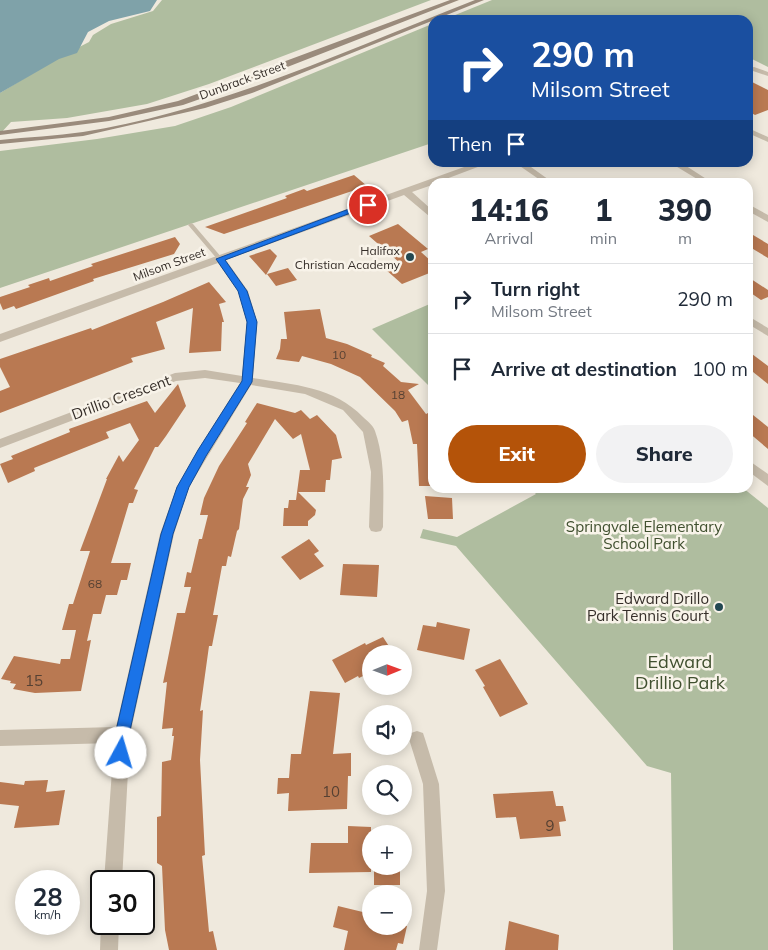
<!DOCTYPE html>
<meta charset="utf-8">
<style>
:root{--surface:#fff;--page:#f2f2f3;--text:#1f2937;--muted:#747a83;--line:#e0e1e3;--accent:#b45309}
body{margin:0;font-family:Mulish,sans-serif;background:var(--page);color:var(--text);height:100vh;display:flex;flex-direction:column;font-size:19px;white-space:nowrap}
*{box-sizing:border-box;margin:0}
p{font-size:16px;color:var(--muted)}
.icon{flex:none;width:28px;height:28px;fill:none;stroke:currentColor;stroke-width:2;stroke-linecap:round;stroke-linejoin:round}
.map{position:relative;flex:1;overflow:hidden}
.side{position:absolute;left:428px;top:178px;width:325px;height:315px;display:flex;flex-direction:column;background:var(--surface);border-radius:15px;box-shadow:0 2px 12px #0003}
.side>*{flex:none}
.top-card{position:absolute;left:428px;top:15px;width:325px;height:152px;border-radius:15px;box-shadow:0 2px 12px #0003;background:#1a4fa0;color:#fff;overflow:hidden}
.needle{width:32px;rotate:89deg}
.fabs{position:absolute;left:362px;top:645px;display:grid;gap:10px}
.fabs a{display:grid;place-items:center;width:50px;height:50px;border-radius:50%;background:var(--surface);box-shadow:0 2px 12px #0003;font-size:25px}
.speed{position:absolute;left:15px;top:870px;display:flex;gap:10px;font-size:25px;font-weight:700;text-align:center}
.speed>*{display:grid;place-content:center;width:65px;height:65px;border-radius:50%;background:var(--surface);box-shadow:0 2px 12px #0003;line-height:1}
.speed small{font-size:12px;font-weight:400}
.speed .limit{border:2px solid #111;border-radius:8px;background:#fff;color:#111}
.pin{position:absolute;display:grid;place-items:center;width:42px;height:42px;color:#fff;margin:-21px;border:2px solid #fff;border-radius:50%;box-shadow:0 1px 5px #0007}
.me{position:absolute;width:55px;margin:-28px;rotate:6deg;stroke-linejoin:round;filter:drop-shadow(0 0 4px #0008)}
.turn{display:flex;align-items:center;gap:18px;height:105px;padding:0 20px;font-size:22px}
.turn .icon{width:65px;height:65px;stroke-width:2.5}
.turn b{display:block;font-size:35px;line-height:42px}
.then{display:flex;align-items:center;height:48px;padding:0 20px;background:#0003;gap:10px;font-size:19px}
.eta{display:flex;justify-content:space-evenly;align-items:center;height:85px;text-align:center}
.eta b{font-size:30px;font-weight:800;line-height:35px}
.action{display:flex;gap:10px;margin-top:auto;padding:10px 20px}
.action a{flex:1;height:58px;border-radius:30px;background:var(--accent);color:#fff;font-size:20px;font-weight:800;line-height:58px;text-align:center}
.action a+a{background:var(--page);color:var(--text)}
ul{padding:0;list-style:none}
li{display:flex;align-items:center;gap:15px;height:70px;padding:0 20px;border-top:1px solid var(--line)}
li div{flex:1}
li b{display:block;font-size:19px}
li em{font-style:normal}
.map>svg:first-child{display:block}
</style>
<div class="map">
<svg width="768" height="950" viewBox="0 0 768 950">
<rect width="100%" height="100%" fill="#efe9dd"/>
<path fill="#afbd9f" d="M162 0H431L209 84 147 104 67 118 11 122 0 134V93L58 58 89 42 93 35 111 24 153 11Z
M492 0H768V67L748 57V20H443Z
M432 24V143L0 288V151L97 139 175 126 231 107Z
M432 303V389L372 329Z
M530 488H743L768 508V950H673L671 773 647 766 456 546 420 538 423 529 457 537 536 494Z"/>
<path fill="#7fa2a9" d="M0 0H157L150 11 109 21 88 32 77 53 59 59 0 93Z"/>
<path fill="#b97952" d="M748 80 768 90V110L755 115 748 111Z
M354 175 367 186 224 234 205 227 287 198 285 196 304 189 307 191Z
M398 224 428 249 421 252 432 262V272L402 284 385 269 400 263 369 236Z
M748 232 768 244V258L748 246Z
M175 237 180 244 174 254 93 279 94 281 16 309 14 306 3 310 0 303V297L30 287 28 285 49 278 50 281 93 266 91 264Z
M270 249 277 256 266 275 249 256Z
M288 268 297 280 276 286 267 274Z
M748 277 768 290V297L761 300 748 291Z
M209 282 226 302 219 304 224 322H222L221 351 189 353 193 308 156 322 165 349 131 358 133 362 0 413V391L10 387 0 367V359L91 328 92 330 163 302Z
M320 309 326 338 347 344 372 355 371 357 385 363 383 366 401 382 419 384 408 390 426 414 432 411V486H419L417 444H413L408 420 402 422 395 411 360 377 331 364 302 356 299 362 276 359 280 349 281 339H287L284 312Z
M748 351 768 366V384L748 368Z
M178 384 186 406 166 436 158 447H155L134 489 138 490 133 503H129L111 563H131L127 580H121L117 595H106L101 614H93L87 641 91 640 81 691 35 693 13 689 16 684 10 683 11 681 1 679 14 656 60 664 61 659H70L76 630H62L69 604H73L90 551H80L107 479H106L119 455 123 462 139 440 130 423 106 432 109 438 34 468 35 471 8 483 0 464 13 459 11 456 70 432 69 429 147 401 155 413Z
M257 403 295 413 301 410 310 419 317 415 336 435 342 458 332 460 330 480H326L325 492H298L316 510 315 515 308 521V526H283L284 508H288L289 500H296L300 470H310L301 434 293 439 275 419 248 464 251 475 246 487H249L243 499 239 529 237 531 231 557 228 556 226 566H222L213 615H218L212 646H209L200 711 203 710 200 760 205 855 202 856 209 932 213 931 217 950H169L165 930 162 866 157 863V817L161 816 162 762 171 760 174 736H172L173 728 162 729 167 682 163 683 177 613H185L191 587H184L187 572 191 573 199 539H202L208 515H200L204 498 219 466 247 423 245 422Z
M748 411 768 427V449L748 432Z
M425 496 452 498 453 519H428Z
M309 539 319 551 314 554 324 566 300 580 281 557Z
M343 564 379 565 377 597 340 595Z
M437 622 470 629 464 660 417 650 423 625 436 627Z
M383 637 394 654H371V672L359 678 358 676 345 683 332 660 365 643 366 645Z
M500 659 528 704 500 717 483 687 485 686 475 670Z
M310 691 340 693 333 754 351 753V776H348L347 809 288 811 289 793 277 794 278 778H289L291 754H301Z
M48 780 46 792 65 790 59 825 14 828 19 806 0 804V782L24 785 25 781Z
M553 791 556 806H563L566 821 559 822 561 836 520 839 516 817 496 818 493 794Z
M348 826 371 827V872L309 873 311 843H348Z
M374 866H400V885H374Z
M338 906 371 914V926H407L403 944 398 943 396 950H344L348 931 333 927Z
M509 921 559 935 558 950H505Z"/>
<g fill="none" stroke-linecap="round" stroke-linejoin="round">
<path fill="#c6bbaa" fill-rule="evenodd" d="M191 223 193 224 222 258V260H218L189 226 188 225Z"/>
<path fill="#c6bbaa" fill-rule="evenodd" d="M754 67 768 72V76L753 71 748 72V68Z
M748 128 768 137V142L748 133Z
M478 162H491L438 182H432V185L412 192 432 210V217L429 216 404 195 226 260 248 291 257 322 253 378C292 384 335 387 363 417 367 421 373 425 375 431 386 462 383 495 383 527L381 531 376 532 371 531 369 527 371 472 363 432 343 410 305 394 251 385 189 487 174 534 130 735 122 881H104L114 743 0 746V730L116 727 160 534 177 487 198 450 240 383 205 378 176 381 0 448V439L175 373 205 370 242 376 247 322 238 291 218 263 0 342V334Z
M514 162H524L552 182H543Z
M669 162H680L711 182H702Z
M748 204 768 215V222L748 211Z
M748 316 768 328V336L748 324Z
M748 460 768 474V486L748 471Z
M417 731 423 733 425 739 439 784 445 891 437 950H419L427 891 423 784 409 739 411 733Z
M101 923 119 924 118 950H100Z"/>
<path fill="#9a8b7c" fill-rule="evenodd" d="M450 0H459L254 80 183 105 109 121 0 135V131L109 117 178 101Z
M475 0H484L252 93 205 108 83 136 0 144V140C28 137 56 136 83 132 218 111 349 49 475 0Z"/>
</g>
<path fill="#1a73e8" stroke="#114b97" d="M365 203 372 205 225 260 247 291 257 322 252 382 206 456 189 487 173 534 129 735 126 758 121 760 116 758 114 753 115 735 161 534 177 487 198 450 242 381 247 322 238 291 216 259Z"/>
<g fill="#234852" stroke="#f8f3e9" stroke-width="2">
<circle cx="410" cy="257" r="5"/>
<circle cx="719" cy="607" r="5"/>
</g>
<g text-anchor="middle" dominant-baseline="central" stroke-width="5" stroke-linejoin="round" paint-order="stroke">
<g font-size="12" fill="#352e29" stroke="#f8f3e9">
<text transform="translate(242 80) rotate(-20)">Dunbrack Street</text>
<text transform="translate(169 264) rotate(-20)">Milsom Street</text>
</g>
<g font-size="12" fill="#352e29" stroke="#f8f3e9" text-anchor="end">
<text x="400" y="250">Halifax<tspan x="400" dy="14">Christian Academy</tspan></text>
</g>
<g font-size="12" fill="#564133">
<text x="339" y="354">10</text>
<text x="398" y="394">18</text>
<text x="95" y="583">68</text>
</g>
<g font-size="15" fill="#352e29" stroke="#f8f3e9">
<text transform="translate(121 397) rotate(-20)">Drillio Crescent</text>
</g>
<g font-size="15" fill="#40502f" stroke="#f8f3e9">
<text x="644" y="526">Springvale Elementary<tspan x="644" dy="17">School Park</tspan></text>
</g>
<g font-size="15" fill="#352e29" stroke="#f8f3e9" text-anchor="end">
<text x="709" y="598">Edward Drillo<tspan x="709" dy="17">Park Tennis Court</tspan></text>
</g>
<g font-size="15" fill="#564133">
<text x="34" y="680">15</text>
<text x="331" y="791">10</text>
<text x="550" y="825">9</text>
</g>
<g font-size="18" fill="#40502f" stroke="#f8f3e9">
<text x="680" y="661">Edward<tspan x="680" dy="21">Drillio Park</tspan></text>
</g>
</g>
</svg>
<div class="fabs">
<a><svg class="needle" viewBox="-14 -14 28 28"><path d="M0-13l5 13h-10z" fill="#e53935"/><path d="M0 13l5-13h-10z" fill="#747a83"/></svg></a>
<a><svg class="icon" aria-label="sound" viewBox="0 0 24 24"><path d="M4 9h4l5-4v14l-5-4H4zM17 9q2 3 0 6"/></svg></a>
<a><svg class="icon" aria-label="search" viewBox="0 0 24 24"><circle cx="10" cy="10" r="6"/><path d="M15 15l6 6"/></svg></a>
<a>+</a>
<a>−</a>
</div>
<div class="speed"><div>28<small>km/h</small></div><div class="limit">30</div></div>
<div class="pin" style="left:368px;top:205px;background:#d93025"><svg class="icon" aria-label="arrive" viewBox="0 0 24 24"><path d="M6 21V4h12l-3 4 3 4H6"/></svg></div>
<svg class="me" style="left:121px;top:753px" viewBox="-20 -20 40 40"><circle r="19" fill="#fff"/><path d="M0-13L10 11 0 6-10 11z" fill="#1a73e8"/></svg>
<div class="top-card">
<div class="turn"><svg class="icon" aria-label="right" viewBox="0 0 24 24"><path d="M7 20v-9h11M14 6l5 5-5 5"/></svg><div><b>290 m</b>Milsom Street</div></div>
<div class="then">Then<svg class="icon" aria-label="arrive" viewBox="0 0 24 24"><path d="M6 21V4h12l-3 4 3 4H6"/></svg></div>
</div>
<section class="side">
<div class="eta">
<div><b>14:16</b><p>Arrival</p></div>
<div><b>1</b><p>min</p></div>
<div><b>390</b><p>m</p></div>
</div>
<ul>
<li><svg class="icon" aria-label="right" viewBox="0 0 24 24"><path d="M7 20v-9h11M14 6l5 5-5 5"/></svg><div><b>Turn right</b><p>Milsom Street</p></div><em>290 m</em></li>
<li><svg class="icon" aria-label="arrive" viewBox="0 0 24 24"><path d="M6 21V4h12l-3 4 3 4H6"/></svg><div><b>Arrive at destination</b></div><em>100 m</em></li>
</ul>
<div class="action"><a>Exit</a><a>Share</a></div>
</section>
</div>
